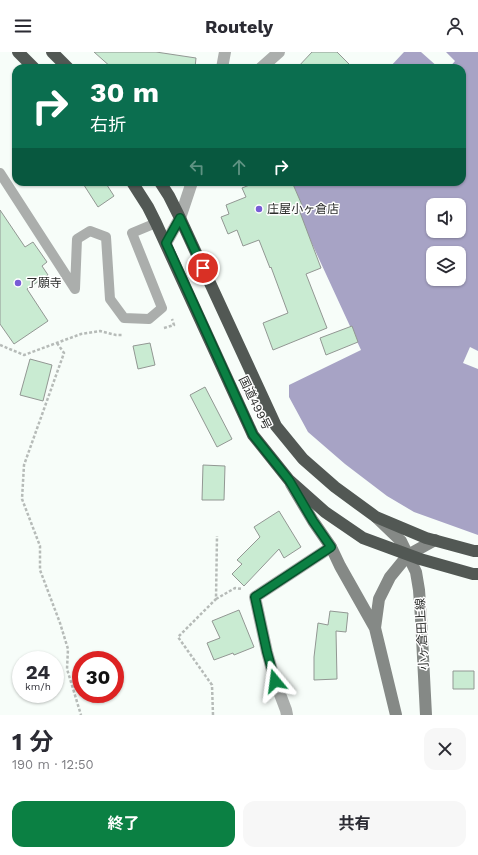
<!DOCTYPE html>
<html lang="ja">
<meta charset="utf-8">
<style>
:root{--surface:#fff;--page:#f7f7f7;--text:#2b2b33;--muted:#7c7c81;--accent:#0b8043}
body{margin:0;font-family:"Work Sans","Noto Sans JP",sans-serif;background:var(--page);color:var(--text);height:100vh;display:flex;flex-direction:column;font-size:15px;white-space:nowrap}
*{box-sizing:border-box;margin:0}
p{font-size:13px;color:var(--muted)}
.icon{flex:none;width:22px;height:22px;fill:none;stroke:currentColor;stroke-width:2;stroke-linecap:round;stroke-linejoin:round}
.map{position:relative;height:663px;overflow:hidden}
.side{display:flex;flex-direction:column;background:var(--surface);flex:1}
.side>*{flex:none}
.hud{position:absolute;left:12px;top:12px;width:454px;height:122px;border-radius:12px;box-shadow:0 1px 3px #0004;background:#0b6e4f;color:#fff;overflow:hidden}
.controls{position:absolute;left:426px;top:146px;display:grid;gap:8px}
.controls a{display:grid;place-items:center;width:40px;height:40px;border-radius:8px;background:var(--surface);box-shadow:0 1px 3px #0004;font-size:20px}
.speed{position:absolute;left:12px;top:599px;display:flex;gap:8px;font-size:20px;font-weight:700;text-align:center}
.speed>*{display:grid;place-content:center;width:52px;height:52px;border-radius:50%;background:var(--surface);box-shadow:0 1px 3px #0004;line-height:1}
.speed small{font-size:10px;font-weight:400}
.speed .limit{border:6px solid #d22;background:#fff;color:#111}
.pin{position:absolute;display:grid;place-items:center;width:34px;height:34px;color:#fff;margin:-17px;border:2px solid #fff;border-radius:50%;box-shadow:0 1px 4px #0007}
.me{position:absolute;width:44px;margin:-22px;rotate:344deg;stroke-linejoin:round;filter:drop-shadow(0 0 3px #0008)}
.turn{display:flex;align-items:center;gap:14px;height:84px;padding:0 12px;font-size:18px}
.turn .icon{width:52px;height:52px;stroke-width:2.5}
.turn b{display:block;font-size:28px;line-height:34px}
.lanes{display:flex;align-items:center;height:38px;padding:0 12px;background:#0003;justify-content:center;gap:20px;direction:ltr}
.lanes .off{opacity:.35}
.round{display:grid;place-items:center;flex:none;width:42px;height:42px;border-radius:12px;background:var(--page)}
.overview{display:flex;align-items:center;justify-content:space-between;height:68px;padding:0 12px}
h1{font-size:24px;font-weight:700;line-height:30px}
.primary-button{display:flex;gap:8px;margin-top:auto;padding:8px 12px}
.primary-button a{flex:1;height:46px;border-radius:12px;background:var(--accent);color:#fff;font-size:16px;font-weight:700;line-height:46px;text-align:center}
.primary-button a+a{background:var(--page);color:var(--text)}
header{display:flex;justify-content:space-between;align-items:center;height:52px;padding:0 12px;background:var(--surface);font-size:18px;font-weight:700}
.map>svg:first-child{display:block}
</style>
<header><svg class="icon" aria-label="menu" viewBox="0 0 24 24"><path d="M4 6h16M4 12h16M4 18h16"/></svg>Routely<svg class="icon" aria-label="person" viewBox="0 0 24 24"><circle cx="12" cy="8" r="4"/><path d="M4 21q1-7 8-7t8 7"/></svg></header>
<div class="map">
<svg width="478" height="663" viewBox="0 0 478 663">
<rect width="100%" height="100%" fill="#f7fdf9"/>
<path fill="#a7a3c5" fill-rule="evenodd" d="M404 0H478V483L414 460 387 444 345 412 308 380 289 345V333L361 298 284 131 285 130H462V16H389ZM433 153H459V179H433ZM433 201H459V227H433Z"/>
<path fill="#f7fdf9" d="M421 0H446L455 9 449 16H439Z
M470 295 478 299V317L463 311Z"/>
<path fill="#c9ebd2" stroke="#929793" d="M94 0H156L196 6 195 16H112Z
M312 0H337L353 16H297Z
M82 130H105L114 144 98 155Z
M257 130H292L302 153 298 155 321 216 306 222 327 276 273 298 263 271 288 261 271 215 270 216 259 188 243 194 237 178 228 182 221 165 229 162 226 153 246 145 242 136Z
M0 158 25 195 33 190 47 210 42 214 48 223 27 237 48 269 14 292 0 272Z
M352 274 358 290 326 303 320 286Z
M150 291 155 313 138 317 133 294Z
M30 307 52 313 43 349 20 343Z
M205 335 232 387 217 395 190 343Z
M203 413 225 414 224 448H202Z
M279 459 301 495 284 506 279 497 244 534 232 522 242 512 237 508 260 485 254 475Z
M239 558 254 595 234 603 233 601 214 608 207 591 220 586 212 569Z
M330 559 348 561 346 580 336 579 337 627 314 628V605L318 571 328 573Z
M453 619H474V637H453Z"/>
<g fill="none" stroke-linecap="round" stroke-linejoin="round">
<path stroke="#b6bbb8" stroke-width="2.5" stroke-dasharray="3 2" stroke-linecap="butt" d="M164 276 174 273 172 267
M57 291 64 301 24 413 22 447 40 494V518L60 571 68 597 67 617 81 663
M0 293 24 303 81 282 100 279 116 283H122
M216 547 235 536 242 537
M213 663 212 633 178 585 216 547 217 484"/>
<path stroke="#abaeac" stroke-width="10" d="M0 121 75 237 77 187 90 179 106 185 110 247 124 266 149 267 162 256 132 181 156 171"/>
<path stroke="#abaeac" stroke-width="12" d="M222 16 225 0
M261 16 279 0
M166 191 180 166 192 130
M287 663 286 658 275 629 267 600 255 545 331 495"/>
<path stroke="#858986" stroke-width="12" d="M291 432 313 469 331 495 340 514 375 576
M377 466 401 489 416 520 419 538 421 566 426 663
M396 663 375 576 379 547 390 525 408 503 435 488"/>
<path stroke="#525854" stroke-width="12" d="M18 0 34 16
M52 0 68 16
M132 130 148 155 156 171 253 383 289 428 325 460 363 486 420 507 473 522H478
M160 130 169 144 180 166 276 374 303 407 335 435 376 465 426 486 474 499H478"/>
</g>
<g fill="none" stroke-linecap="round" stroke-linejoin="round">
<defs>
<path id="route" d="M203 216 180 166 166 191 253 383 289 428 313 469 331 495 255 545 267 600 275 629"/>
</defs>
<use href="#route" stroke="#07532c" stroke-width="10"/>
<use href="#route" stroke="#0b8043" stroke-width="7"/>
</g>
<g fill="#785cd6" stroke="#fff" stroke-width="1.5">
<circle cx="259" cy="157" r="4"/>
<circle cx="18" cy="231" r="4"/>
</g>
<g text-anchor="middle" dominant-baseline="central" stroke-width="3" stroke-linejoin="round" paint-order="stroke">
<g font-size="12" fill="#2c2e2c" stroke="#fff" text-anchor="start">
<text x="267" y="157">庄屋小ヶ倉店</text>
<text x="26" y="231">了願寺</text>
</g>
<g font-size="12" fill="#2c2e2c" stroke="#fff">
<text transform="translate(255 351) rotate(64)">国道499号</text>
<text transform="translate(422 582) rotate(-93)">小ヶ倉田上線</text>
</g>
</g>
</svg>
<div class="controls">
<a><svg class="icon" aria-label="sound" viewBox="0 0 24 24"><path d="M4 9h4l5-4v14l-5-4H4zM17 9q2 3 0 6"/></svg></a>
<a><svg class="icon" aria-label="layers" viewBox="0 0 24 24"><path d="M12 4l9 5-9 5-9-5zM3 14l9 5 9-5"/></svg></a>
</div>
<div class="speed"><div>24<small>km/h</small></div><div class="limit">30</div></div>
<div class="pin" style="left:203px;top:216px;background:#d93025"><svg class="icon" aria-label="arrive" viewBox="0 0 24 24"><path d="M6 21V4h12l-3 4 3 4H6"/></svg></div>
<svg class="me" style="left:275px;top:629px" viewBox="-20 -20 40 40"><path d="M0-17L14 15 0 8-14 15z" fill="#0b8043" stroke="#fff" stroke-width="4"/></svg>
<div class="hud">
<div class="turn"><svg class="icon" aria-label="right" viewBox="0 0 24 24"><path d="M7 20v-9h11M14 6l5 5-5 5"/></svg><div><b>30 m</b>右折</div></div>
<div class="lanes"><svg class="icon off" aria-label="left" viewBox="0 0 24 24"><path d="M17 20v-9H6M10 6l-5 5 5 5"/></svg><svg class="icon off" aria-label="ahead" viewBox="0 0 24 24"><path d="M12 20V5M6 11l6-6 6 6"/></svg><svg class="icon" aria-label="right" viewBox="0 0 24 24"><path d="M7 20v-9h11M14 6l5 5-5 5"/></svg></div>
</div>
</div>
<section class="side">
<div class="overview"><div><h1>1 分</h1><p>190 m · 12:50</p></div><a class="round"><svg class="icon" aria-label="close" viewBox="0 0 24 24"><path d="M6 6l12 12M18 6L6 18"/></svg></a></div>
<div class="primary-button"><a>終了</a><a>共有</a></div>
</section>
